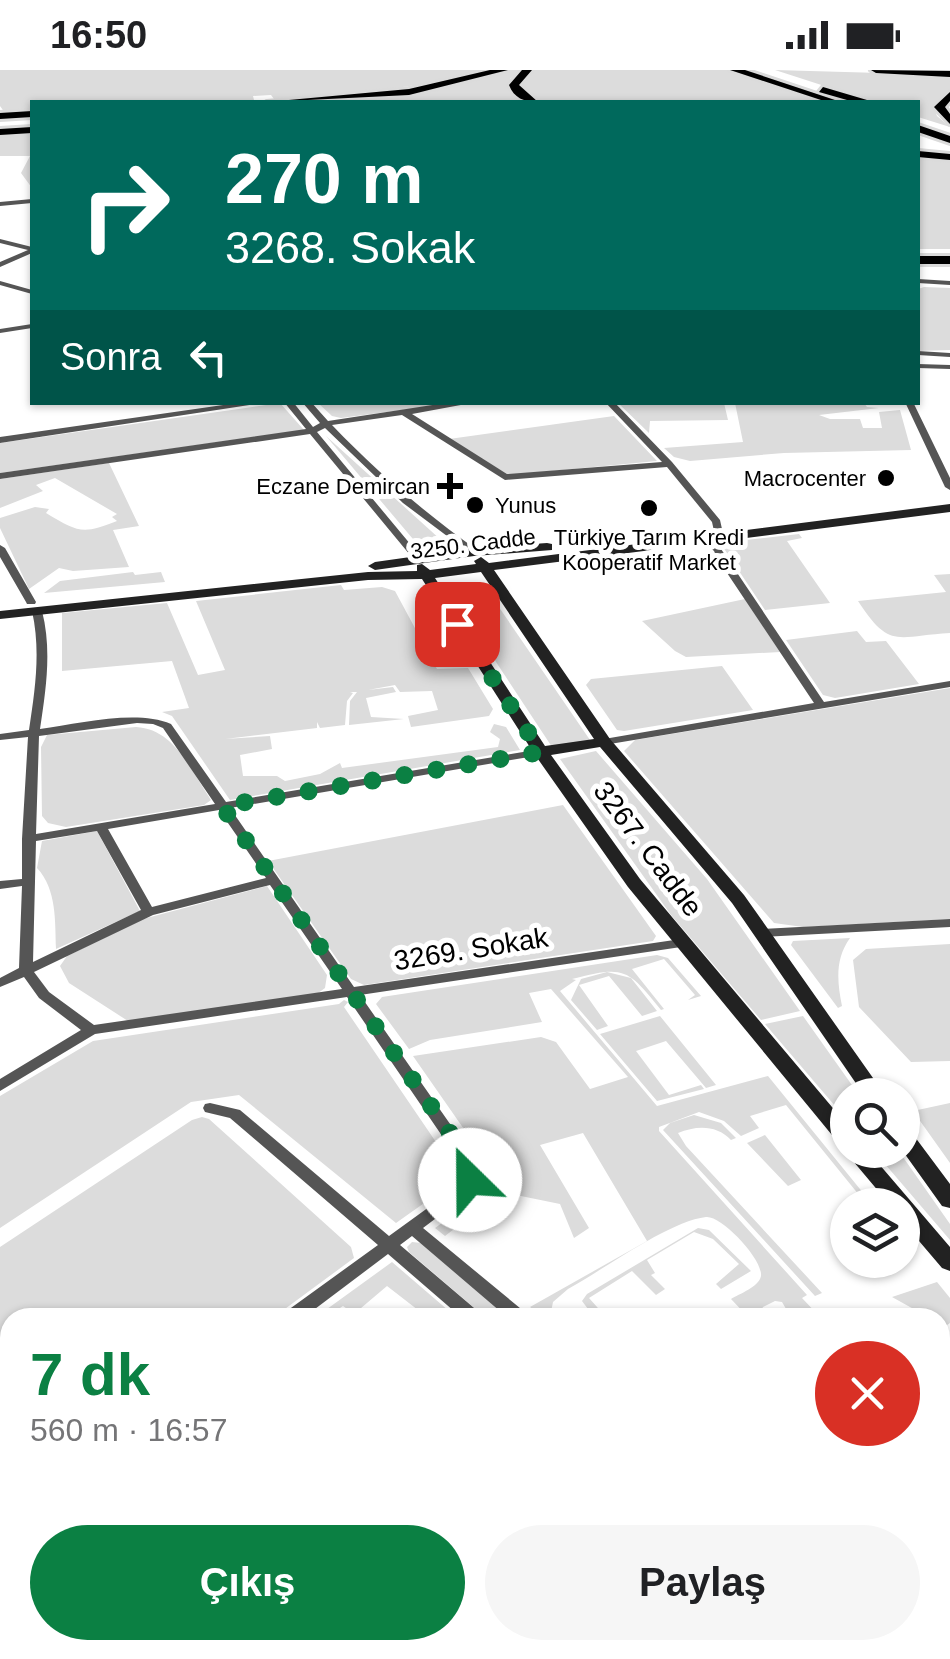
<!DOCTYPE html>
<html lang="tr">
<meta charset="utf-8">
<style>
:root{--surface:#fff;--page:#f6f6f6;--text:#202124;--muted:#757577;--accent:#0b8043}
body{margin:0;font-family:Arial,sans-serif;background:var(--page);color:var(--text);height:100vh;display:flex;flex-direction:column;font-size:38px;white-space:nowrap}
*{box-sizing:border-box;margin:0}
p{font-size:32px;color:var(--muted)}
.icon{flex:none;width:55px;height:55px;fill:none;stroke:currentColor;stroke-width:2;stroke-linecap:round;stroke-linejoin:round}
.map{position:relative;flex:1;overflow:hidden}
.sheet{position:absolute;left:0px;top:1238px;width:950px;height:352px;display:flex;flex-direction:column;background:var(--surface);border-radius:30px 30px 0 0;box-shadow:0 2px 8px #0004}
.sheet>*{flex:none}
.guide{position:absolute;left:30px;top:30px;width:890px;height:305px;border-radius:0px;box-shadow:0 2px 8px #0004;background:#00695c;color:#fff;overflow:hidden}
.buttons{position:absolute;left:830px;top:1008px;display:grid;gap:20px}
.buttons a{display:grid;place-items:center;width:90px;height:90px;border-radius:50%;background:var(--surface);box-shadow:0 2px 8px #0004;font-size:50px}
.pin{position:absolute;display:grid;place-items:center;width:85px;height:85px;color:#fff;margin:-42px;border-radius:20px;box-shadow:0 5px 15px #0006}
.me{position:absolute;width:110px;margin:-55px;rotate:337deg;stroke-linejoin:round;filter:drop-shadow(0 0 8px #0008)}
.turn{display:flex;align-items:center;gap:35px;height:210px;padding:0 30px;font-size:45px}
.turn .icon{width:130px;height:130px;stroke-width:2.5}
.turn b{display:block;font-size:70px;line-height:85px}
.then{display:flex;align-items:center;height:95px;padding:0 30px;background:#0003;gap:20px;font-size:38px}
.round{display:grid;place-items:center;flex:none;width:105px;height:105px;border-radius:52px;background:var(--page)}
.overview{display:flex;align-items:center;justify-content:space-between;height:170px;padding:0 30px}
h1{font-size:60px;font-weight:700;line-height:75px;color:var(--accent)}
.action{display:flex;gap:20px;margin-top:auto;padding:20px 30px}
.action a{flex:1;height:115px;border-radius:60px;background:var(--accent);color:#fff;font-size:40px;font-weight:700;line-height:115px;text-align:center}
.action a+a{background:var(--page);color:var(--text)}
.status{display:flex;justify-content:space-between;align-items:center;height:70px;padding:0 50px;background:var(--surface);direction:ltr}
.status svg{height:28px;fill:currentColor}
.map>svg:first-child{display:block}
</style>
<div class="status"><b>16:50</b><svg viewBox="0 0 49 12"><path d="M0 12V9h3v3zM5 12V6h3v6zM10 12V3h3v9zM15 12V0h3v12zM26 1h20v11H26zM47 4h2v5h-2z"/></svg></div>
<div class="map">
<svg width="950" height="1589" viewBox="0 0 950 1589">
<rect width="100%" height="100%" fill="#fff"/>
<path fill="#dcdcdc" d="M0 0H496C417 17 355 25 274 29L271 25 253 26 254 30 32 32V42L5 43 0 36Z
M511 0H521L510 9 509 18 527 32H308L423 22Z
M534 0H728L826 32H539L521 19 520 14Z
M775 0 950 5V21L933 35 937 46 950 57 918 47V32H874Z
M32 61V118L21 103 30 86H0V63Z
M918 88 950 90V179H918Z
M924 217 950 218V280L918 281V219Z
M280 333 304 360 0 403V373Z
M318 333H456L341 348 332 346Z
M618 333H724L728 350 650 351 649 363Z
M864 333 867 337 879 338 819 345 830 349H860L863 358H882L879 342 900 340 911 380 784 383 690 391 674 387 664 378 743 372 735 333Z
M614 346 657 391 509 405 449 369Z
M326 366 441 470 418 475Z
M109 393 139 456 113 460 129 497 73 501 59 498 29 519 0 458V448L35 437 49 439 46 443C78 462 82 465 117 451L112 447 117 444 55 408 36 415 43 421 0 438V409Z
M799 464 802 468 787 471 830 533 765 540 723 477 728 472Z
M133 502 135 505 161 502 165 512 44 523 60 511Z
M950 504V563C896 566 890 580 858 531L946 522 934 505Z
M483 514 590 670 552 677 448 519Z
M341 515 344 520 382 517 395 521 437 599 468 598 493 639 489 646 411 657 408 646 438 640 432 621 400 622 395 615 368 620 393 617 396 622 366 628 371 647 404 649 349 655 350 631 357 622H350L353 623 347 631 345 655 320 658 317 652V658L225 669 270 666 272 679 240 685 243 706H277L285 711 320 704 340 693 342 698 498 677 500 669 490 662 494 654 506 657 520 680 230 730 172 646 162 642 189 638 172 591 62 601V543L167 533 198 605 225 600 196 531Z
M745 529 780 582 686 587 675 581 642 551Z
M857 561 866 572 886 571 919 614 835 628 823 625 786 570Z
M722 596 753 640 624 661 617 660 586 615 591 609Z
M950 618V849L803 857 774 853 624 681 635 670Z
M136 657C175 659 191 701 211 730L204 735 66 757 48 753 42 746 41 677 47 665Z
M596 681 707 809 800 941 761 950 671 845 560 689Z
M563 735 656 866 653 871 364 915 351 909 268 791Z
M97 761 140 841 56 879C55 852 57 819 37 798L42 771Z
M267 816 327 905 325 918 317 924 128 951 69 913 60 896 67 886 143 849Z
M850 868C835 889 837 911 842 936L838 938 791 875 793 871Z
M950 874V991L911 992 859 937 853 890 866 879Z
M657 885 668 888 701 926 688 930 695 925 664 889 632 899 664 939 661 940C628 899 625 895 572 909L576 910 560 921 657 1036 768 1006 864 1124 859 1125 786 1035 750 1046 759 1058 741 1066 724 1051 699 1042 659 1057V1061L807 1225 802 1228 820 1247H783L789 1244 782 1232 775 1231 763 1237 758 1247H748L731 1229C739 1224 759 1217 761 1206 763 1189 721 1145 706 1147 669 1151 603 1200 568 1219L553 1232 550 1247H543L530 1237 647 1171 583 1063 540 1075 589 1158 574 1168 560 1134 516 1125 484 1151 480 1139 445 1166 435 1158 497 1113 498 1108 413 986 541 967 556 972 590 1019 628 1007 551 919 529 923 542 952 430 970 409 979 376 934 382 927Z
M607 902 631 908 657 941 642 946 609 906 579 915 608 956 597 960 571 930 581 909Z
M344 930 348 932 344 937 455 1100 444 1119 396 1153 239 1025 191 1032 0 1158V1026L93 971 339 934Z
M660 946 716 1015 706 1018 666 971 636 981 669 1025 701 1015 704 1019 657 1031 600 964Z
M803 946 859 1025H848L847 1050 765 954Z
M950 1033V1093L913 1041Z
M694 1045 721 1053 736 1068 731 1070C717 1055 697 1055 678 1063L686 1076 822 1223 815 1226 663 1060 670 1053Z
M202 1047 209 1049 351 1177 354 1188 274 1247 10 1248V1445L0 1452V1177L192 1050Z
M765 1065 801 1110 788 1116 747 1073Z
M873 1080H898L950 1154V1170Z
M698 1158 709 1160 751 1201 721 1219 716 1214 739 1194 713 1169 694 1162 647 1190 655 1203 651 1205 665 1219 656 1225 632 1201 589 1228 606 1247H594L582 1231 587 1224Z
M412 1172 421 1173 508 1247H485L409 1182 407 1177Z
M392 1192 456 1247H427L387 1216 354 1244 343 1236 326 1247H316Z
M937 1212 950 1228V1253L944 1257 940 1248 928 1247 892 1227Z
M410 1580H592L577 1589H395Z"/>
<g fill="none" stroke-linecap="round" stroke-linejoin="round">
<defs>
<path id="highway" d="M490 0H508L409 25 267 32 409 19Z
M522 0H532L519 15 538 32C524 32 514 28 509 15Z
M730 0H745L841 32H827Z
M871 0 950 1V7L876 3Z
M823 17 867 30 868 32H854L819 22Z
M950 22V31L945 37 950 44V54L934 37Z
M32 41V47L0 49V43Z
M918 55 950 66V73L918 62Z
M32 57V63L0 65V59Z
M918 81 950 84V90L918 87Z
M918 186H950V194H918Z"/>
</defs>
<use href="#highway" stroke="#dbdbdb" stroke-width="6"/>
<path fill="#555" fill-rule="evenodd" d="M32 129V133L0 136V132Z
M0 169 32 177V183L0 197V192L28 180 0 173Z
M918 209 950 211V215L918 213Z
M0 211 32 220V224L0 215Z
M32 254V258L0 263V259Z
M918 281 950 283V287L918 285Z
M918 294 950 295V299L918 298Z
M244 332H269L0 373V367Z
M284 332H293L313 357 320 353 302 332H311L328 351 452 332H477L412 344 507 404 662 392 605 332H614L672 392 720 450 722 459 720 461H714L712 452 667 397 505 410 402 345 332 355C377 402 425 443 477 480V484H471L403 433 325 358 317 362 421 487V491H415L310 364 0 409V403L306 359Z
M905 332H913L950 408V420L945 417Z
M715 465 720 468 719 476 824 632 950 611V617L604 675 600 674 598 672 604 669 814 633 709 476 710 468Z
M0 475 5 478 36 532 35 534H27L26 532 0 487Z
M37 538 42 541C52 580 46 619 40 659 78 654 136 639 171 654L226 732 541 679 545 680 547 682 545 684 541 685 230 738 354 917 681 869 686 870 688 873 686 876 681 877 360 925 478 1094V1110L468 1124 423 1158 526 1243 528 1248H508L412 1166 400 1175 480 1243 482 1248H462L388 1184 303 1248H282L284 1243 378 1175 230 1048 205 1042 203 1038 205 1034 210 1033 240 1040 389 1166 458 1116 462 1109V1095L347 927 95 964 0 1021V1009L81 960 39 928 24 907 0 917V908L19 898 22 816 0 819V811L22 809V769L28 667 0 670V664L29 660C35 620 41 581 32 541ZM137 653 153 654 163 658 215 734 36 764 39 666ZM219 740 266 808 152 837 108 759ZM97 761 141 840 33 892 36 771ZM270 815 342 919 94 955 49 922 34 902 153 845Z
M950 849V857L761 867 754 863 761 859Z
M10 1451V1470L0 1475V1456Z"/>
<path fill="#222" fill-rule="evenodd" d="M950 434V442L494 500 610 669 744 825 885 1025H864L732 833 600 677 551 685 640 809 848 1056V1080H867L950 1177V1201L942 1198 902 1151V1135H890L848 1085 846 1078 841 1076 628 817 533 682 422 509 368 510 0 549V541L368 502 417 501V495L422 494 430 500 476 494 474 491 481 487 489 493ZM481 502 594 669 545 676 435 508Z
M547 473 552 474V480L474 486 375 500 368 496 375 492 474 478Z
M902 1057 909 1059 950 1114V1138L942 1136 902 1080Z
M950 1366V1390L940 1394V1370Z
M950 1428V1451L940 1455V1432Z
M625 1580H663L658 1589H621Z
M700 1580H738L733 1589H696Z"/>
<use href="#highway" fill="#000" fill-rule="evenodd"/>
</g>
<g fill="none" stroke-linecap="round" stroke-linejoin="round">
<path stroke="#0b8043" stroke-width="18" stroke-dasharray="0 32.4" d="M457 554 541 682 222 736 468 1089 470 1110"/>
</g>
<g fill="#000" stroke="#fff" stroke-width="4">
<circle cx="886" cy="408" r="10"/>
<path d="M445 401h10v10h10v10h-10v10h-10v-10h-10v-10h10z"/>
<circle cx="475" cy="435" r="10"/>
<circle cx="649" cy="438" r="10"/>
</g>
<g text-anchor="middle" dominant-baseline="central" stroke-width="10" stroke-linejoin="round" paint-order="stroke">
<g font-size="22" fill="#000" stroke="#fff" text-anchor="end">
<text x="866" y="408">Macrocenter</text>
<text x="430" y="416">Eczane Demircan</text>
<text x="495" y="435" text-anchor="start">Yunus</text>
<text x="649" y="467" text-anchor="middle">Türkiye Tarım Kredi<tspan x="649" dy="25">Kooperatif Market</tspan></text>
</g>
<g font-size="22" fill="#000" stroke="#fff">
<text transform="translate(473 474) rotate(-7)">3250. Cadde</text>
</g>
<g font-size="28" fill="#000" stroke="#fff">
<text transform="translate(648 779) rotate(53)">3267. Cadde</text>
<text transform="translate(471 879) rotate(-9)">3269. Sokak</text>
</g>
</g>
</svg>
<div class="buttons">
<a><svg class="icon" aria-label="search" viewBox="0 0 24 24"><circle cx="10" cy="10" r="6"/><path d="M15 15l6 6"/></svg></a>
<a><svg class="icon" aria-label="layers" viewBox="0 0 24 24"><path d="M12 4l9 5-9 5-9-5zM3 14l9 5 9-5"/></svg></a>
</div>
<div class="pin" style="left:457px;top:554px;background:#d93025"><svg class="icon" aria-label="arrive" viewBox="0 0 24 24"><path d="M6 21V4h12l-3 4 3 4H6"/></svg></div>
<svg class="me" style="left:470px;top:1110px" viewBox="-20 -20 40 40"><circle r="19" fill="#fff"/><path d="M0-13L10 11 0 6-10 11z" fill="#0b8043"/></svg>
<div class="guide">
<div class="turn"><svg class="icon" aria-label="right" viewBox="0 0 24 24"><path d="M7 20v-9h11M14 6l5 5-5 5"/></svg><div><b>270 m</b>3268. Sokak</div></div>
<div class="then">Sonra<svg class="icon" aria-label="left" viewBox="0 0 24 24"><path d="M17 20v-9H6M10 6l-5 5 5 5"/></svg></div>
</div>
<section class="sheet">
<div class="overview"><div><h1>7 dk</h1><p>560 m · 16:57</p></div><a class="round" style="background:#d93025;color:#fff"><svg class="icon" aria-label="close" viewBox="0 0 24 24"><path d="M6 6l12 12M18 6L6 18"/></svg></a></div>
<div class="action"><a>Çıkış</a><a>Paylaş</a></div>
</section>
</div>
